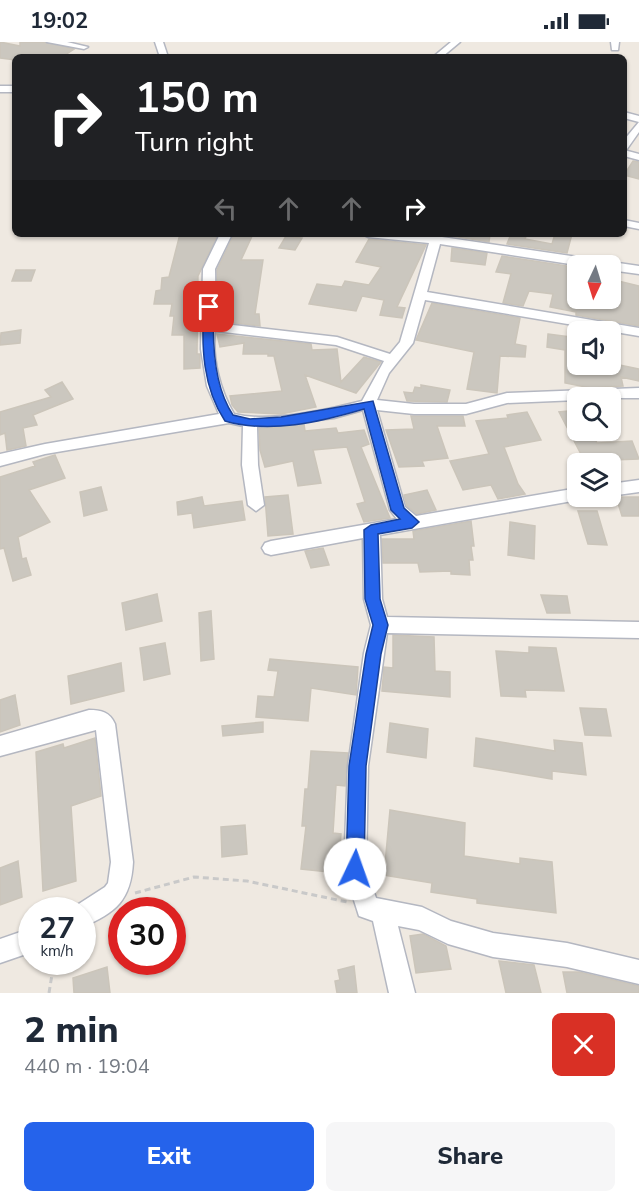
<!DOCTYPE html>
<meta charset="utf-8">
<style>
:root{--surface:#fff;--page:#f6f6f7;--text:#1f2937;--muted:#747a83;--accent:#2563eb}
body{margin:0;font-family:"Nunito Sans",sans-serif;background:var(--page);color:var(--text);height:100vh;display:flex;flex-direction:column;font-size:22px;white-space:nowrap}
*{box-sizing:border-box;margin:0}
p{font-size:20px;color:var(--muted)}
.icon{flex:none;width:33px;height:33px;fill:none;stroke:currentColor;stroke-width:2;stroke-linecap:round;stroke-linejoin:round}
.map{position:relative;height:951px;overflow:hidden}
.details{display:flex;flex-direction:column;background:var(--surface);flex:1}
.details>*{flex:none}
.top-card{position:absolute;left:12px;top:12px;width:615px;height:183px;border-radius:9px;box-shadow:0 2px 4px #0004;background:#202124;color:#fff;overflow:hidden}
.needle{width:39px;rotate:184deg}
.tools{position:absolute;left:567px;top:213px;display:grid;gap:12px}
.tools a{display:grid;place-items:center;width:54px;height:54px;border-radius:9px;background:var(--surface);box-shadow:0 2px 4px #0004;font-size:30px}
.speed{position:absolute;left:18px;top:855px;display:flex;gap:12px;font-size:30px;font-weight:700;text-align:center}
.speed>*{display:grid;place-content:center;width:78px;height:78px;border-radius:50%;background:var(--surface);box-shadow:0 2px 4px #0004;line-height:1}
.speed small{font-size:15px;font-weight:400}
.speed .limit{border:9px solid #d22;background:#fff;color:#111}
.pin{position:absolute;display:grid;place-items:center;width:51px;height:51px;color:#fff;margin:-26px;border-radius:12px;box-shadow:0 3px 9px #0006}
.me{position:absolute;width:66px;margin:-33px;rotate:3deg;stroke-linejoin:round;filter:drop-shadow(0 0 4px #0008)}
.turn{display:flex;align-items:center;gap:21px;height:126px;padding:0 24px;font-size:27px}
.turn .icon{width:78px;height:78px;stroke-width:2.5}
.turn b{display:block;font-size:42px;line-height:51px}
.lanes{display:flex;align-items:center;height:57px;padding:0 24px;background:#0003;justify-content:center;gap:30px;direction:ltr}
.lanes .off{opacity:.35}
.round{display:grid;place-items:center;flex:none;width:63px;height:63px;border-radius:9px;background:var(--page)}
.head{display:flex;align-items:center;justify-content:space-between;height:102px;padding:0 24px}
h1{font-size:36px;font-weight:800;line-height:45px}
.action{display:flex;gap:12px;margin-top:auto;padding:12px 24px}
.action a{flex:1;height:69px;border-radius:9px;background:var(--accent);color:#fff;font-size:24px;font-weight:800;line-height:69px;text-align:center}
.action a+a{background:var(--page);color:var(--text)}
.status{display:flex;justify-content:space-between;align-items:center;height:42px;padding:0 30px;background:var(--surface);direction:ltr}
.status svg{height:16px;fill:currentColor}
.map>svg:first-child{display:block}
</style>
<div class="status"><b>19:02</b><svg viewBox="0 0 49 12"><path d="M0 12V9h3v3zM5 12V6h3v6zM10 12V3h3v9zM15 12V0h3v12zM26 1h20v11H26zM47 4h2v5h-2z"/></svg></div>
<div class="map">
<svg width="639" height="951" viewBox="0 0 639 951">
<rect width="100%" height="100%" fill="#efe9e1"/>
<path fill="#cbc7bf" stroke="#cbc5ba" stroke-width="1.5" d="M0 0 20 4V0H45L74 7 62 15H15V18L0 16Z
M633 119 639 120V137L624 133Z
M180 192H218L198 234 197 312H200V326L184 327V293H172L174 274H170L172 262H154L156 249 161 248 162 236 169 235Z
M234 192H253L241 218H263L255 272H259L260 284 218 279 217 228Z
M453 192H490L489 200 453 194Z
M511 192H527L525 197 552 202 555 192H572L567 211 507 202Z
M286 194 302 196 295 208 279 206Z
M369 197 426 203 397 265 405 266 402 276 380 273 384 258 362 254 356 269 309 262 317 242 342 245 345 239 369 243 381 225 356 220Z
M452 206 487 211 485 223 451 219Z
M502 214 574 225 570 247 578 248V256H610V237L639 244V284L576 273V270L550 265 553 252 529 249 523 264 503 261 511 232 496 230Z
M16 228H35L31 239H12Z
M432 261 520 276 515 302 526 304 525 315 500 314 497 351 467 347 474 310 416 298Z
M21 288 20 301 0 303 1 291Z
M217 292 311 302 312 308 337 307 341 340 364 315 381 320 356 351 305 333 316 365 281 372 238 370 232 363 230 354 282 349 274 314H268V312H243L244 301 220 305Z
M548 292 578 296V324L598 327 599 322 610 321 639 327V339L621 335 623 344 591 346 565 341V308L547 305Z
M62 340 73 357 33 373 37 383 23 386 26 404 7 408 5 391 0 393V370L51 355 45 348Z
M421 343 450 348 447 360 407 359 404 350 413 351 415 345 421 346Z
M578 368V388H590L597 401 632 399 639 417 613 418 612 415 584 418 559 370Z
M527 370 541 398 504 405 518 442 525 452 498 457 491 443 463 448 450 419 489 412 476 379 508 376 507 373Z
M411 374H463L465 384H437L448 416 422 419 424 424 399 425 386 388 414 387Z
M304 382 305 389 336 386 338 391 364 388 369 402 361 405 390 476 364 480 357 462 365 460 347 405 313 408 321 441 298 444 293 419 265 425 260 408 259 387Z
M55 413 65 436 29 448 50 480 18 495 22 517 26 516 31 533 13 539 4 506 0 507V435L35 424 33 420Z
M101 445 107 468 84 474 80 450Z
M427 448 436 468 417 472 407 464 404 453Z
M288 453 293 492 268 494 265 455Z
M202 455 204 464 242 459 245 478 194 486 192 471 178 473 177 460Z
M616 455H639V474H622Z
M578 469H597L607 503 588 502Z
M471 479 474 504H471L473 518H469L470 533 451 532V529L420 530 418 521H383L382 497H414L413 489Z
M510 480 535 484 534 517 508 513Z
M323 506 329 523 311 526 305 509Z
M157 552 162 579 126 588 122 561Z
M541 553 567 554 570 571H547Z
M211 569 214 617 201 619 199 571Z
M393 593 434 595 435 629 450 630V655L382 649 384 625 393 626Z
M165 601 170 632 144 638 140 606Z
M529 605 556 606 564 649 525 648 526 655 501 654 496 609 529 611Z
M270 617 358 625 356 653 311 646 308 679 256 675 258 654 274 655 278 629 268 628Z
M121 621 124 649 71 662 68 634Z
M15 653 20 683 0 690V658Z
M580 666 606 667 611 694 585 693Z
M263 680V690L223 694 222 684Z
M390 681 428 687 426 716 387 710Z
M95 696 101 754 71 764 76 839 43 849 36 710 63 702 64 706Z
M476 696 555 709 554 698 582 701 586 733 552 729V737L474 724Z
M311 709 348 711 345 744 336 743 333 791 341 792 338 831 301 827 306 784H302L305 747H308Z
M390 768 465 781 464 814 520 822V816L552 820 556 871 477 861V857L431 850 432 841 384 833Z
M245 783 247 812 222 815 221 785Z
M18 819 22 855 0 863V826Z
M423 892 446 904 451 927 416 931 410 894Z
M499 919 534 923 541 951H506Z
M354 924 357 951H337L335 939 340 938 338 928Z
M107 925 110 951H74L73 936Z
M563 930H579L639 944V951H567Z"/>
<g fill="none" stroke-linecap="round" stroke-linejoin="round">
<defs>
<path id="minor" d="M47 0H67L88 5 84 7Z
M155 0H163L168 15H160Z
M451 0H460L442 15H433Z
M611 0H619L618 8H612Z
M0 44H15V50H0Z
M624 70 639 74V80L624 76Z
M639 80V90L627 107 624 108V98Z
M624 108 639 112V118L624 114Z
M624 178 639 181V187L624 184Z
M220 192H232L215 227 216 281 337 295 390 312 400 300 429 201 368 195 362 192H443L442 195 639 224V232L610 228V224H583L440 202 427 250 639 286V294L425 258 413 301 389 331 377 358 414 362H466L507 351 639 346V356H578V358L507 361 466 372H414L377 368 405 465 416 474 578 446V454H585L578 458 380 493 382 557 387 575 639 580V596L387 591 368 724 366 827 376 856 422 865 451 879 493 891 567 901 639 918V942L567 925 493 915 448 902 419 888 398 884 415 951H389L373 879 359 874 344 827 348 724 364 611 371 583 364 557 363 496 271 513 265 511 262 506 265 501 271 499 397 477 390 468 363 368 334 376 257 385 258 423 264 463 256 469 248 463 242 423 243 384 229 381 45 412 0 424V412L45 402 219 372 207 344 201 307 203 227ZM215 289 336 303 384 319 362 359C326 368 270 381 234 372 220 348 212 317 215 289Z
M639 438V450L610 454V442Z
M89 668C101 668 110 670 115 682L133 820C131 858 116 871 82 885V868H72L74 865 105 845 108 841 111 820 96 688 0 714V694Z
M32 886V910L0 921V897Z"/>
</defs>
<use href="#minor" stroke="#b4b7c1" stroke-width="3"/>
<path stroke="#c9c9c9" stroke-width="3" stroke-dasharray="6 4" stroke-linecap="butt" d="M135 851 194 835 247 839 347 860
M49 951 54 920"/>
<use href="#minor" fill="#fff" fill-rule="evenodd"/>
</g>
<path fill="#2563eb" stroke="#184099" stroke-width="1.5" d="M209 262 214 265C212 300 213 343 233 373L250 377 281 375 373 359 404 466 419 480 412 486 378 492 380 557 388 583 381 612 366 724 364 827 362 833 355 836 348 833 346 827 349 724 366 612 373 583 365 557 364 488 371 483 400 477 391 468 364 367C320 380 270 392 225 379 203 346 201 305 204 265Z"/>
</svg>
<div class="tools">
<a><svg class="needle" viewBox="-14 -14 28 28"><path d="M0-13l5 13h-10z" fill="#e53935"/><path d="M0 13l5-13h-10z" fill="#747a83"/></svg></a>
<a><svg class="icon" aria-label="sound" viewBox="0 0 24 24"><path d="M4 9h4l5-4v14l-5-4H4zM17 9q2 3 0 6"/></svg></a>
<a><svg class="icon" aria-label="search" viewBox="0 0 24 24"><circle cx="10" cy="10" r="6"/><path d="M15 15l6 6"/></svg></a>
<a><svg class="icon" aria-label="layers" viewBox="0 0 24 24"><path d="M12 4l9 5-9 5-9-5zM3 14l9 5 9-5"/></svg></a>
</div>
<div class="speed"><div>27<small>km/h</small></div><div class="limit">30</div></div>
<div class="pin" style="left:209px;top:265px;background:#d93025"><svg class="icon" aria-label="arrive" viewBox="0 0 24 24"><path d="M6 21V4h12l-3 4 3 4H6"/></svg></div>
<svg class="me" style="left:355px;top:827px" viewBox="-20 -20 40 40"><circle r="19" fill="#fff"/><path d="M0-13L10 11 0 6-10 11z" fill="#2563eb"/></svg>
<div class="top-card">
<div class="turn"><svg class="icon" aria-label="right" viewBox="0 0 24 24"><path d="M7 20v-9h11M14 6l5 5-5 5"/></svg><div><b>150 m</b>Turn right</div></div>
<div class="lanes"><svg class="icon off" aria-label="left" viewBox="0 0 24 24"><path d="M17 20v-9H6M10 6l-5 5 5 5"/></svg><svg class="icon off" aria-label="ahead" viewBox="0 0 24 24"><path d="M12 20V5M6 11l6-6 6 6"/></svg><svg class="icon off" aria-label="ahead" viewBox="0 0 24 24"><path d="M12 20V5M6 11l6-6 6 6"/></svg><svg class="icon" aria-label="right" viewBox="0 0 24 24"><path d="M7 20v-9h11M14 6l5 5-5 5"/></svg></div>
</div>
</div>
<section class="details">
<div class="head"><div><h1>2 min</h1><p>440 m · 19:04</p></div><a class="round" style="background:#d93025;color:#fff"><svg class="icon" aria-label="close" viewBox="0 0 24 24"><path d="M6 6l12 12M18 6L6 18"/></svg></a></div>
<div class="action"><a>Exit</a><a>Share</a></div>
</section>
